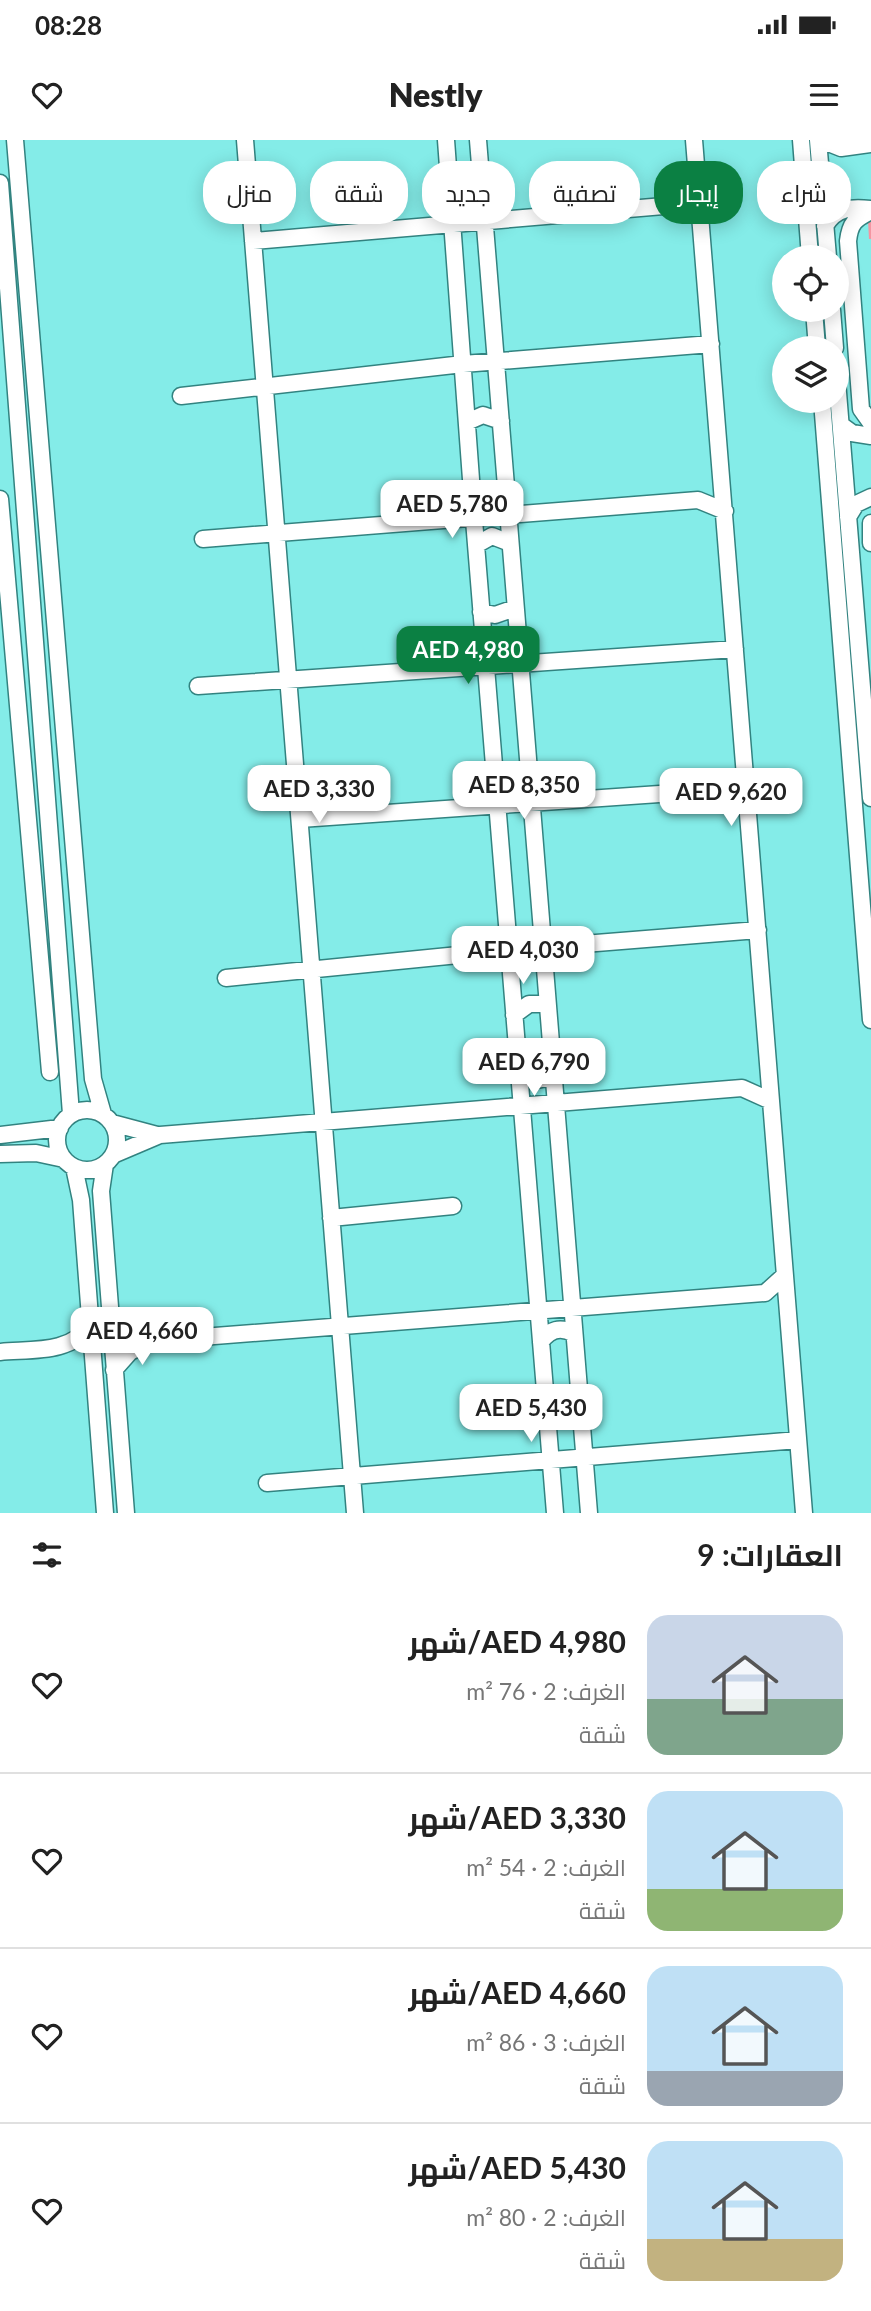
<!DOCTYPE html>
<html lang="ar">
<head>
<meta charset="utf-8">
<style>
  :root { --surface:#fff; --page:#f6f6f6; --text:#222; --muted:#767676; --line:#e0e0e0; --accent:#0b8043 }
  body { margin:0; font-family:Lato,Cairo,sans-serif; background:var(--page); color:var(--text); direction:rtl; height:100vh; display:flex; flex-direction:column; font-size:26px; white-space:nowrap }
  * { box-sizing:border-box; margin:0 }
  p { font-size:23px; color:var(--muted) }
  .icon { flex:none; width:38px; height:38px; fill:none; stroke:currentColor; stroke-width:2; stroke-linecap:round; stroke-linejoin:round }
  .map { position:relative; height:1373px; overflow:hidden; direction:ltr }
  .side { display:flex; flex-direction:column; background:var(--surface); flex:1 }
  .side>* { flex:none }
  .top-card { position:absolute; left:21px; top:21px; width:830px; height:63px; direction:rtl; display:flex; gap:14px }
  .controls { position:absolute; left:772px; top:105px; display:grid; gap:14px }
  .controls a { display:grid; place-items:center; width:77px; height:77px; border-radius:50%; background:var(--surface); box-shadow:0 4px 18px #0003; font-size:35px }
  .price { position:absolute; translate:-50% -60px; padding:0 16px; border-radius:14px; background:#fff; color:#222; font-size:23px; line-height:46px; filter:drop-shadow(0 2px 4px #0008) }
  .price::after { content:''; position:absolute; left:50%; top:42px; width:21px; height:16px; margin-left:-10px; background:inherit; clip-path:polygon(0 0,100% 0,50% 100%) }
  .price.current { background:var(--accent); color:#fff }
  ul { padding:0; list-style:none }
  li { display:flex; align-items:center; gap:21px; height:175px; padding:0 28px }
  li+li { border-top:2px solid var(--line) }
  li span { display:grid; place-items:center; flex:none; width:196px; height:140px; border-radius:21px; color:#555 }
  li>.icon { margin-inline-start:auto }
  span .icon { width:84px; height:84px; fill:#fffc; stroke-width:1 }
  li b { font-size:30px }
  h2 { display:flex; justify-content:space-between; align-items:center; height:84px; padding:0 28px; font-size:30px }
  .pill { padding:0 24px; border-radius:28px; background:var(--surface); box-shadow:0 4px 18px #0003; font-size:24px; line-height:63px }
  .pill.current { background:var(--accent); color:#fff }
  .status { display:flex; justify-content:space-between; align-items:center; height:49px; padding:0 35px; background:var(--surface); direction:ltr }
  .status svg { height:19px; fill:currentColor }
  header { display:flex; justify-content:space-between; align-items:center; height:91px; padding:0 28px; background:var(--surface); font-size:32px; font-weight:800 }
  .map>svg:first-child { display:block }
</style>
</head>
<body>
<div class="status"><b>08:28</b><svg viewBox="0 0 49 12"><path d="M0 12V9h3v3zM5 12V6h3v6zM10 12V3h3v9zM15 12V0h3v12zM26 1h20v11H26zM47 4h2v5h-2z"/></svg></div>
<header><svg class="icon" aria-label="menu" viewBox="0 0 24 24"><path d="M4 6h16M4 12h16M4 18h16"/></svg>Nestly<svg class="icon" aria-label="heart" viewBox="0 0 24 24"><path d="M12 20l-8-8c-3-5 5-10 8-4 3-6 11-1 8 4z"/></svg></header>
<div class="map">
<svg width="871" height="1373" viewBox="0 0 871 1373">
  <rect width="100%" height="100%" fill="#84ece8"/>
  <path fill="#f496a2" d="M 868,80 L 871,80 L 871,99 L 869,99 Z"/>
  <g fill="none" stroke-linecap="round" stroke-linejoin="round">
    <defs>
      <path id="minor" d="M 15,0 L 93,939 L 103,974
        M 245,0 L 355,1373
        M 446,0 L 474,380 L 555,1373
        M 478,0 L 589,1373
        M 694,0 L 804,1373
        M 801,0 L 810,117
        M 818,0 L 828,117
        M 821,0 L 841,8 L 871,4
        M 0,43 L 71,974
        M 871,71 C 855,79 850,83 848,101 L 861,269 L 871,283
        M 825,86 C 836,67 852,67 871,69
        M 253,101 L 699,63
        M 814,170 L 817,208
        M 832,170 L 835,208
        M 836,228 L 871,658
        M 181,256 L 463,224 L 711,204
        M 822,261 L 871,880
        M 467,282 L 483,275 L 501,281
        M 841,285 L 852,293 L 871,296
        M 472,347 C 482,358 495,358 506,349
        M 0,359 L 50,932
        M 848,377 L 856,364 L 871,357
        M 871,383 L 871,403
        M 203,399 L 698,360 L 725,371
        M 476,405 L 492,396 L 510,403
        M 481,472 L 495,475 L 515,468
        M 198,546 L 735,509
        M 300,679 L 746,648
        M 226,838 L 509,810 L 758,790
        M 514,875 L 529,864 L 547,864
        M 519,933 L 537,940 L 552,937
        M57 1000a30 30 0 1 1 60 0a30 30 0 1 1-60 0Z
        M 112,983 L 157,995
        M 0,995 L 60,988
        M 0,1014 L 36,1013 L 64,1019
        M 113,1015 L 160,995 L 742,948 L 771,961
        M 105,1024 L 101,1051 L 126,1373
        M 74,1027 L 81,1060 L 105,1373
        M 331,1078 L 453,1066
        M 111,1183 L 130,1195 L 151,1201 L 765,1153 L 785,1135
        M 541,1202 C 549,1189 561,1186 574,1194
        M 0,1212 C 32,1209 70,1214 91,1185
        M 114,1230 L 130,1212 L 151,1201
        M 546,1259 L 564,1266 L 579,1259
        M 267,1343 L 798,1300"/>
    </defs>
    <use href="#minor" stroke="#328380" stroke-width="19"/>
    <use href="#minor" stroke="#fff" stroke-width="16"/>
  </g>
</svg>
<div class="controls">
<a><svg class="icon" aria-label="locate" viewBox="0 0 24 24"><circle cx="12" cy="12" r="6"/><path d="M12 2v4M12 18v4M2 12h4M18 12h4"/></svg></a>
<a><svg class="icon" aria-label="layers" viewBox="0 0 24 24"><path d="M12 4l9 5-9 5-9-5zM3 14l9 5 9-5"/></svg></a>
</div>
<b class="price" style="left:452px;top:400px">AED 5,780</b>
<b class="price current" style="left:468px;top:546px">AED 4,980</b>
<b class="price" style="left:524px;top:681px">AED 8,350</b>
<b class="price" style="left:319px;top:685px">AED 3,330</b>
<b class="price" style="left:731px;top:688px">AED 9,620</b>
<b class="price" style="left:523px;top:846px">AED 4,030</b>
<b class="price" style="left:534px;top:958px">AED 6,790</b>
<b class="price" style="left:142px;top:1227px">AED 4,660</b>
<b class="price" style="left:531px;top:1304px">AED 5,430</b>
<div class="top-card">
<a class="pill">شراء</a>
<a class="pill current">إيجار</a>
<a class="pill">تصفية</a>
<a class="pill">جديد</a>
<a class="pill">شقة</a>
<a class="pill">منزل</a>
</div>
</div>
<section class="side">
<h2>العقارات: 9<svg class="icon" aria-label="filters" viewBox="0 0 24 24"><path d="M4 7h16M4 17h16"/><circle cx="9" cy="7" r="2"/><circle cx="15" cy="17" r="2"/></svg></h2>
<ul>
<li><span style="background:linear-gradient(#c9d6e8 60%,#7fa58c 0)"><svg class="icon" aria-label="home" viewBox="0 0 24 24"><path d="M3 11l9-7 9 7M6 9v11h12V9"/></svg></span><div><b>AED 4,980/شهر</b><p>الغرف: 2 · 76 m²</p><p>شقة</p></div><svg class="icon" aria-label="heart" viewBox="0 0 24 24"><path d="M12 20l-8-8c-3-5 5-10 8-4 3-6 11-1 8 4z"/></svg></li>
<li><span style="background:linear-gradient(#bfe0f5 70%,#8fb573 0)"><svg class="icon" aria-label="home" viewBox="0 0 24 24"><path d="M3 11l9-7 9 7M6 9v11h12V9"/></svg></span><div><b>AED 3,330/شهر</b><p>الغرف: 2 · 54 m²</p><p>شقة</p></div><svg class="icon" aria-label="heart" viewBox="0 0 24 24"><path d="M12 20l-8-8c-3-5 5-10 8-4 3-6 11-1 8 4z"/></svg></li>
<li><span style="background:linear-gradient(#bfe0f5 75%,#9aa5b1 0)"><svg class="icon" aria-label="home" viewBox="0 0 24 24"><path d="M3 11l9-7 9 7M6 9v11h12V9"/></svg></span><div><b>AED 4,660/شهر</b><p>الغرف: 3 · 86 m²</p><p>شقة</p></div><svg class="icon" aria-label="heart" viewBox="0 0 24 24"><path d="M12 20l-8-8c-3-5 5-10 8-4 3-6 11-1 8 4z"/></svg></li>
<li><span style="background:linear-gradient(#bfe0f5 70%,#c2b280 0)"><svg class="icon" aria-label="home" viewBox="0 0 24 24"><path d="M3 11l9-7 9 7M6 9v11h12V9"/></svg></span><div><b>AED 5,430/شهر</b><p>الغرف: 2 · 80 m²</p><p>شقة</p></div><svg class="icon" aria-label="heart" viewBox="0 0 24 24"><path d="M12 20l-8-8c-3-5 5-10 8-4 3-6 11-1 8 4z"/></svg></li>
</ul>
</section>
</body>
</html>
